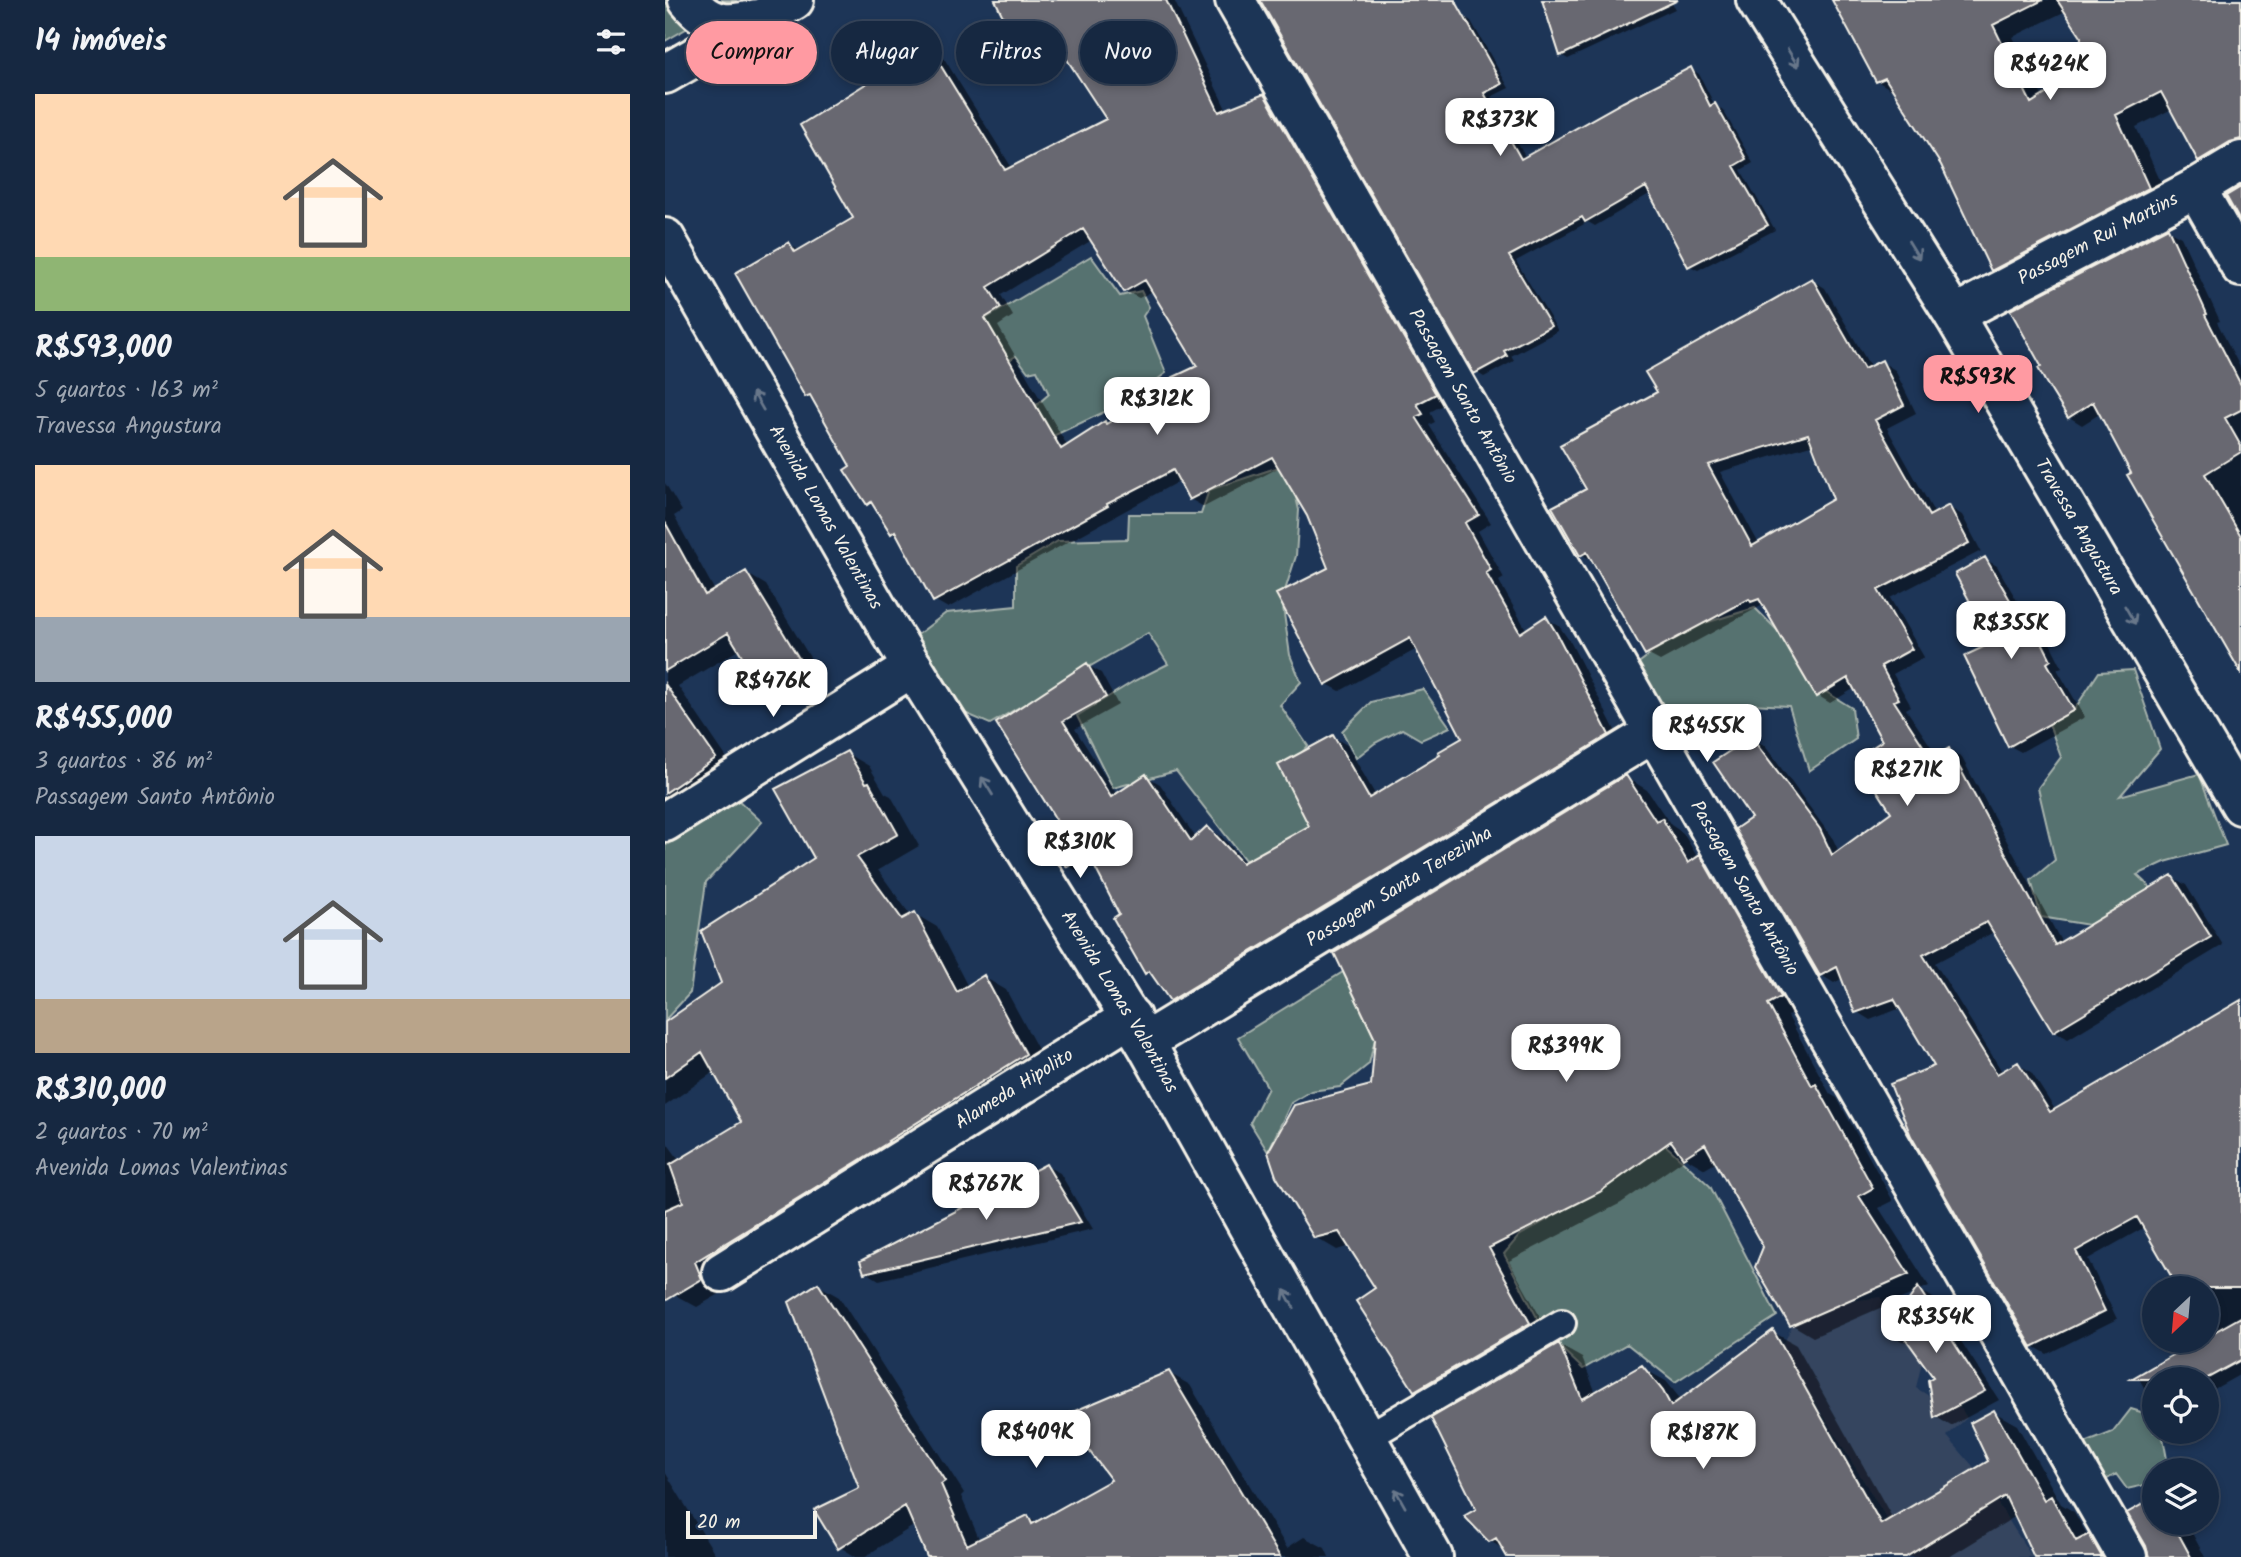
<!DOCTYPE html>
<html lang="pt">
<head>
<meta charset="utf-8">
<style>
  :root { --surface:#162841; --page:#1f3048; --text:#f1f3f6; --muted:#9ea6b1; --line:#35445a; --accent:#ff9aa2 }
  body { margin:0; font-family:Kalam,sans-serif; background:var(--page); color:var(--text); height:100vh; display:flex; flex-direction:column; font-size:26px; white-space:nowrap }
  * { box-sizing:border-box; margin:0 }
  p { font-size:23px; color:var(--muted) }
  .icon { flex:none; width:38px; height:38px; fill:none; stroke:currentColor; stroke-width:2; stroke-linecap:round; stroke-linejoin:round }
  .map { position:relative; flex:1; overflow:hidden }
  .panel { display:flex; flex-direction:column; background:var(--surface); width:665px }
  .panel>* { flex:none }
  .guide { position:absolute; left:21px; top:21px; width:665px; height:63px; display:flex; gap:14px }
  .needle { width:46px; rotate:206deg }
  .tools { position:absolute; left:1477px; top:1276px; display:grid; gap:14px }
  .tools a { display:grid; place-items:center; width:77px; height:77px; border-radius:50%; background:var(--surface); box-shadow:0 4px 10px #0003,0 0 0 2px var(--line); font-size:35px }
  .scale { position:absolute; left:21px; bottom:18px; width:131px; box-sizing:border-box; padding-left:7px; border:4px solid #f4f1e8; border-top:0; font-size:19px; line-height:24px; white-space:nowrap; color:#f4f1e8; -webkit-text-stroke:5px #1d3557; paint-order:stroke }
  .price { position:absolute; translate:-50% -60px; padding:0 16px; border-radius:14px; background:#fff; color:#222; font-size:23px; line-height:46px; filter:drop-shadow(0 2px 4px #0008) }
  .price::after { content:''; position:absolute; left:50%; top:42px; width:21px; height:16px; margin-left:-10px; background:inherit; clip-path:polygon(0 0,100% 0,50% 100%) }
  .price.current { background:var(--accent); color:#111 }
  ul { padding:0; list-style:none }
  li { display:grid; align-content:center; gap:14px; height:371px; padding:0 35px }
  li span { display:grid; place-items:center; height:217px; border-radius:0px; color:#555 }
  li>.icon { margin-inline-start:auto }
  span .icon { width:126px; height:126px; fill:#fffc; stroke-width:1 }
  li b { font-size:30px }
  h2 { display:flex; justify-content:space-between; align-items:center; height:84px; padding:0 35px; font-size:30px }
  .pill { padding:0 24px; border-radius:32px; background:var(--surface); box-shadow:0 4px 10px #0003,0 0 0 2px var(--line); font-size:24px; line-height:63px }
  .pill.current { background:var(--accent); color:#111 }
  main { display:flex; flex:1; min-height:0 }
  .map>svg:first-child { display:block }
</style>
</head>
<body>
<main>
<section class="panel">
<h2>14 imóveis<svg class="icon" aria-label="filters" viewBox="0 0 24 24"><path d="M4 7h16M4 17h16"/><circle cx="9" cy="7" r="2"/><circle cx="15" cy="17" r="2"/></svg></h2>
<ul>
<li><span style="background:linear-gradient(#ffd9b3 75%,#8fb573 0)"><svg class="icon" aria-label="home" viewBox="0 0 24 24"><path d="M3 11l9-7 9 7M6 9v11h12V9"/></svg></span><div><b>R$593,000</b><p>5 quartos · 163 m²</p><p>Travessa Angustura</p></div></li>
<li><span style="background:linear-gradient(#ffd9b3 70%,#9aa5b1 0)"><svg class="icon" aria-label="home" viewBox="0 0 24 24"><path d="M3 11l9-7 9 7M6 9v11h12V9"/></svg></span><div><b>R$455,000</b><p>3 quartos · 86 m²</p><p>Passagem Santo Antônio</p></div></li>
<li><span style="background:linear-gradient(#c9d6e8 75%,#b9a48a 0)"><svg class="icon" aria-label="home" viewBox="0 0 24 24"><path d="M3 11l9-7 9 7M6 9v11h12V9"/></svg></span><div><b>R$310,000</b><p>2 quartos · 70 m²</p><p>Avenida Lomas Valentinas</p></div></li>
</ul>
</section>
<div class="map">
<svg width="1576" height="1557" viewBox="0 0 1576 1557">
  <rect width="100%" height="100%" fill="#1d3557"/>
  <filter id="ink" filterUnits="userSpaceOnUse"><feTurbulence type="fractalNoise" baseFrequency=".0143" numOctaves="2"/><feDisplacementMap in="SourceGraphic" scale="14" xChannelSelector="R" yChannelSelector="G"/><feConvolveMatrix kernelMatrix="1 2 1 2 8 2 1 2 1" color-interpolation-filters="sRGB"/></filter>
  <g filter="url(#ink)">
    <path fill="#34445f" d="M 1215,1297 L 1230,1319 L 1220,1333 L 1240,1338 L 1257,1362 L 1251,1388 L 1266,1397 L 1269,1418 L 1294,1405 L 1302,1418 L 1282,1436 L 1313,1472 L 1367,1557 L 1245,1557 L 1131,1371 L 1117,1347 L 1128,1324 L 1179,1302 Z"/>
    <path fill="#57726f" stroke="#a6b2ac" stroke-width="2" d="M 0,0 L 71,0 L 0,41 Z
      M 426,256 L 455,296 L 476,291 L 484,307 L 478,316 L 501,373 L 467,399 L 386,437 L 367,409 L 384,394 L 372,370 L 363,372 L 351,356 L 299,387 L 305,328 Z
      M 623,464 L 634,510 L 631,556 L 617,600 L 625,655 L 636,682 L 615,705 L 643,746 L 618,773 L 655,827 L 615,854 L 580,860 L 511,771 L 448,788 L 412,716 L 469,681 L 503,664 L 483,633 L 325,724 L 295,711 L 247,639 L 281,613 L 351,606 L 351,566 L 393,541 L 463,539 L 464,514 L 536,514 L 544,490 Z
      M 1090,608 L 1120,638 L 1155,688 L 1187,708 L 1191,739 L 1144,771 L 1124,706 L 1086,704 L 1015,746 L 971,665 L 1017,630 Z
      M 1468,670 L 1495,749 L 1455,796 L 1534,774 L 1561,845 L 1500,862 L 1472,875 L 1486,888 L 1424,925 L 1376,917 L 1366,880 L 1390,860 L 1373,788 L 1396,757 L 1384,724 L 1409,710 L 1434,672 Z
      M 758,689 L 785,727 L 756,740 L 737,729 L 710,743 L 691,758 L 677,731 L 706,702 Z
      M 71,798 L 97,822 L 41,882 L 25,993 L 0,1020 L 0,846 Z
      M 678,972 L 710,1039 L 704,1064 L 675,1087 L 646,1091 L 626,1103 L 603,1152 L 585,1123 L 603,1088 L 573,1037 Z
      M 997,1142 L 1045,1186 L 1112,1316 L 1010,1382 L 962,1344 L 918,1369 L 880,1333 L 839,1254 L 854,1236 L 956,1177 Z
      M 1466,1409 L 1489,1416 L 1489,1432 L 1497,1432 L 1504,1470 L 1489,1470 L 1489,1483 L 1462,1489 L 1451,1474 L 1439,1481 L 1415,1445 L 1448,1432 Z"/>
    <path fill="#0007" fill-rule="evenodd" d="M 332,0 L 509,0 L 562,111 L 599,96 L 612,104 L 783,402 L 765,412 L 770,422 L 764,425 L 826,523 L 813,531 L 839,578 L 834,581 L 862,631 L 881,618 L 894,626 L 906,643 L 956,742 L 520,1008 L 506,1000 L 491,978 L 481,972 L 457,914 L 431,865 L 417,873 L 403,866 L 398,827 L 334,724 L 422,665 L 436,673 L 453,705 L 410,729 L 452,795 L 481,776 L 495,784 L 531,838 L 542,828 L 556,836 L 581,863 L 646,827 L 668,737 L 682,745 L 711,796 L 778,756 L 799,739 L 752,649 L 675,691 L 662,684 L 665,569 L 644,515 L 615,467 L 539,507 L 525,499 L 516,480 L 283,608 L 269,600 L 235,537 L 227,533 L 212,509 L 203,503 L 187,466 L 151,401 L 141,396 L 124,244 L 135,251 L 190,219 L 264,47 L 277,55 L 347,168 L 444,120 L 392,43 L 369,57 L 356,49 ZM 427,240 L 460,291 L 474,298 L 488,291 L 534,366 L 505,388 L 403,447 L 333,326 L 348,316 L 336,295 Z
      M 879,0 L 1005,0 L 1010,9 L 903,59 L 896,55 Z
      M 1169,0 L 1576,0 L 1576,160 L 1556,172 L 1535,160 L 1507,109 L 1471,127 L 1504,200 L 1348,282 L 1327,270 L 1278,164 L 1232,93 L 1212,81 ZM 1401,11 L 1418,36 L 1414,75 L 1378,98 L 1348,37 Z
      M 798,16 L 806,21 L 844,88 L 826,97 L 861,158 L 1026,69 L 1034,74 L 1049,104 L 1058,110 L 1088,163 L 1076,170 L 1110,230 L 1033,270 L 1025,266 L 986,193 L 930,226 L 923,222 L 851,261 L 893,331 L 846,356 L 849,361 L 819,377 L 811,372 Z
      M 1503,230 L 1516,237 L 1555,321 L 1552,322 L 1576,369 L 1576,670 L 1464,476 L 1468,473 L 1436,413 L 1417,425 L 1404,417 Z
      M 1147,280 L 1160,288 L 1206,368 L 1217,362 L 1230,370 L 1251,413 L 1222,428 L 1270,514 L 1284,507 L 1297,515 L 1316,551 L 1225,598 L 1259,657 L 1228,674 L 1246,706 L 1241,709 L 1273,757 L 1284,750 L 1297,758 L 1397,943 L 1507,877 L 1521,885 L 1558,945 L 1403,1039 L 1390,1031 L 1329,932 L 1270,963 L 1338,1073 L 1353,1064 L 1366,1072 L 1391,1111 L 1576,1002 L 1576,1374 L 1542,1393 L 1542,1379 L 1489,1379 L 1489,1405 L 1473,1377 L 1542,1340 L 1543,1337 L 1542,1288 L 1515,1288 L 1480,1227 L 1423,1259 L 1452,1319 L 1382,1354 L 1368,1346 L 1272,1066 L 1236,1008 L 1205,1020 L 1192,1012 L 1178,978 L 1169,983 L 1156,975 L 1088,819 L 1086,739 L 1100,746 L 1168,839 L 1174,852 L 1229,812 L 1219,741 L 1190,688 L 1165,703 L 1152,695 L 1100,609 L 1096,606 L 995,661 L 982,654 L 930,562 L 916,554 L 923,490 L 994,393 ZM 1149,444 L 1170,500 L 1094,544 L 1055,472 Z
      M 0,483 L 17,511 L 9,516 L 50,591 L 81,573 L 101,585 L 157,677 L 121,703 L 101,692 L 75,649 L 13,686 L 70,770 L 0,818 Z
      M 1320,559 L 1332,566 L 1365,623 L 1378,629 L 1397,667 L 1392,669 L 1420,717 L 1356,752 L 1345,746 L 1329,643 Z
      M 182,753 L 204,766 L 220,793 L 226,796 L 254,846 L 213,870 L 246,916 L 250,914 L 272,927 L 303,987 L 319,977 L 341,990 L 382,1066 L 51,1275 L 58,1292 L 32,1307 L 10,1295 L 0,1277 L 0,1140 L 15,1161 L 78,1123 L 50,1071 L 0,1106 L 0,1025 L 58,983 L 151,858 Z
      M 961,777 L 982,790 L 1006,825 L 1018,833 L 1033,858 L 1056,870 L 1136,1009 L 1123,1016 L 1165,1094 L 1172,1098 L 1228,1201 L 1214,1208 L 1264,1286 L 1255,1290 L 1268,1298 L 1334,1400 L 1286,1426 L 1271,1417 L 1265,1381 L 1270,1377 L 1246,1343 L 1237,1341 L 1222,1333 L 1252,1292 L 1148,1337 L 1126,1324 L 1100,1247 L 1052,1162 L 1040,1169 L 1021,1158 L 956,1203 L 844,1261 L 886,1336 L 772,1403 L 750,1390 L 693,1301 L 712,1288 L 685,1246 L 672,1250 L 650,1237 L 707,1086 Z
      M 381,1166 L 395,1173 L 428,1229 L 214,1280 L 201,1272 Z
      M 153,1285 L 174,1297 L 299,1493 L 296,1496 L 315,1541 L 363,1517 L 373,1523 L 449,1481 L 504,1373 L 525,1385 L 622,1548 L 639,1537 L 660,1548 L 664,1557 L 264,1557 L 250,1525 L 199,1557 L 191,1557 L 175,1547 L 196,1489 Z
      M 1108,1332 L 1131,1345 L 1228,1519 L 1325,1462 L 1329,1412 L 1352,1425 L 1396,1504 L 1409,1512 L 1423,1536 L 1447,1549 L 1451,1557 L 1371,1557 L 1351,1516 L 1284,1557 L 844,1557 L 840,1550 L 825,1541 L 814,1510 L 894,1345 L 917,1358 L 931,1393 L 977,1368 L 1001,1381 L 1017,1401 Z
      M 0,1472 L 52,1557 L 0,1557 Z
      M 1489,1500 L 1489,1522 L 1521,1522 L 1540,1557 L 1485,1557 L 1483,1546 L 1464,1514 Z"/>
    <path fill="#686771" stroke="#f4f1e8" stroke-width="2" fill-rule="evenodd" d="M 330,0 L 501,0 L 554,112 L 599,94 L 771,394 L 752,404 L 758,414 L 751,417 L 814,515 L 800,523 L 826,570 L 821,573 L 855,633 L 881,616 L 892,634 L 944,735 L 505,1001 L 484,971 L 480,974 L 448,918 L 454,914 L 423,854 L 402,867 L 382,834 L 395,826 L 331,723 L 422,663 L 441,697 L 398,721 L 446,797 L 481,774 L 526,841 L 542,826 L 577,863 L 644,826 L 613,765 L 668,735 L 704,798 L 775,755 L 773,752 L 797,738 L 745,638 L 660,685 L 611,594 L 663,568 L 642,516 L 607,457 L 524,500 L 508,470 L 442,504 L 443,506 L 268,602 L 230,531 L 226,534 L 206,502 L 202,505 L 179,470 L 185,466 L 145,395 L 140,397 L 70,273 L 124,242 L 130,252 L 188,218 L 135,125 L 263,45 L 340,170 L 441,119 L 384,32 L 354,50 ZM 418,229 L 459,292 L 480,280 L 532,366 L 500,381 L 503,388 L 441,424 L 440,421 L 396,449 L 320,318 L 336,308 L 323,287 Z
      M 595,0 L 790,0 L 837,84 L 819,93 L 856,159 L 958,102 L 1026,67 L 1045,106 L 1050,103 L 1081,159 L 1069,166 L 1103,225 L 1023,267 L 981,187 L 920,222 L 917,217 L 844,256 L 886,326 L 839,351 L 842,356 L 809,374 Z
      M 877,0 L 1013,0 L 895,56 Z
      M 1167,0 L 1378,0 L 1328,25 L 1366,103 L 1413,74 L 1416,37 L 1392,0 L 1576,0 L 1576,139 L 1565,142 L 1533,161 L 1496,92 L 1451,115 L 1484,188 L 1326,271 L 1276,165 L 1220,78 L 1211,82 Z
      M 1576,187 L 1576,223 L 1561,196 Z
      M 1503,228 L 1542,314 L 1540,315 L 1576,385 L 1576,410 L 1560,418 L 1576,446 L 1576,452 L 1540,474 L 1576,536 L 1576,673 L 1462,475 L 1466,473 L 1428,402 L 1403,418 L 1380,381 L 1373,368 L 1376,366 L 1345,310 Z
      M 1147,278 L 1199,369 L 1217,360 L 1239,405 L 1210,420 L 1264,516 L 1284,505 L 1304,543 L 1213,590 L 1247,649 L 1216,666 L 1234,699 L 1229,701 L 1266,758 L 1284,748 L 1390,945 L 1507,875 L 1546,937 L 1388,1032 L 1322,922 L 1258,955 L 1332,1074 L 1353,1062 L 1385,1112 L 1576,1000 L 1576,1288 L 1513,1288 L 1472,1217 L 1411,1251 L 1440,1311 L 1367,1347 L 1246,1136 L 1225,1084 L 1269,1066 L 1229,999 L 1190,1013 L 1172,967 L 1155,976 L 1070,829 L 1086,818 L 1048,762 L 1086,737 L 1155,829 L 1167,855 L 1226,812 L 1191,758 L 1217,741 L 1183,678 L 1151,697 L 1094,599 L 1086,602 L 1084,599 L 980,655 L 922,552 L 915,556 L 887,507 L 921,489 L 895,445 L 992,392 L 980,372 ZM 1143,434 L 1168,499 L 1087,546 L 1043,465 Z
      M 0,522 L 40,595 L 81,571 L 138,665 L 100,693 L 63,633 L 0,671 Z
      M 1320,557 L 1359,624 L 1366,620 L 1386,660 L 1382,663 L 1409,710 L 1343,747 L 1299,656 L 1327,643 L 1290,574 Z
      M 0,684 L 51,758 L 0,793 Z
      M 182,751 L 201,783 L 204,782 L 233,834 L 192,857 L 237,919 L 250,912 L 292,992 L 319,975 L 361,1054 L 223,1141 L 224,1142 L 30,1262 L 37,1279 L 0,1301 L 0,1210 L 18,1202 L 5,1165 L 76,1122 L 37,1052 L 0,1078 L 0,1022 L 56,983 L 36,931 L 149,858 L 110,789 Z
      M 961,775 L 991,821 L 997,818 L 1023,863 L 1035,855 L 1116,997 L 1103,1004 L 1147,1086 L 1151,1084 L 1208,1188 L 1194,1196 L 1244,1274 L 1125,1326 L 1090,1267 L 1098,1247 L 1040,1144 L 1018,1158 L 1006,1141 L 935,1192 L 824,1248 L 865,1323 L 749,1391 L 691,1301 L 710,1288 L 674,1232 L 649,1238 L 611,1176 L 603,1152 L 629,1105 L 706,1085 L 710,1039 L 669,953 Z
      M 381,1164 L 416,1222 L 199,1273 L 195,1261 Z
      M 153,1283 L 280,1481 L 276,1484 L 302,1545 L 363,1515 L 367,1524 L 446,1480 L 398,1416 L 504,1371 L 615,1557 L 262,1557 L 240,1506 L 173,1549 L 149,1510 L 194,1488 L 124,1302 Z
      M 1253,1287 L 1320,1391 L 1269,1418 L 1263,1380 L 1268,1377 L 1240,1338 L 1220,1334 Z
      M 1576,1317 L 1576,1360 L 1541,1379 L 1466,1379 L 1534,1340 L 1542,1340 L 1542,1336 Z
      M 1108,1330 L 1216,1524 L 1323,1461 L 1305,1423 L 1329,1410 L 1379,1500 L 1386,1496 L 1411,1541 L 1424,1534 L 1437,1557 L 1369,1557 L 1340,1496 L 1241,1557 L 842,1557 L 831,1538 L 824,1542 L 799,1516 L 811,1509 L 766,1418 L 894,1343 L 917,1399 L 977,1365 L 998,1391 L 1006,1406 Z
      M 1489,1498 L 1489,1522 L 1507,1522 L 1526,1557 L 1484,1557 L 1481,1546 L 1462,1513 Z"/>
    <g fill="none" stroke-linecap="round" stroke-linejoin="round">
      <defs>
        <path id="service" d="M 701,1438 L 897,1323"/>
        <g id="minor">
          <path id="s1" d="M 570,0 L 1462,1557"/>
          <path d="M 1531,188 L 1576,267"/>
          <path id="s2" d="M 1289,315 L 1531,188 L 1576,161"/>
          <path d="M 0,822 L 248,667"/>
          <path id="s3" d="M 480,1042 L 990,732"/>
          <path id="s4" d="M 57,1272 L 466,1017"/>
        </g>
        <g id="tertiary">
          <path id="s5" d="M 1091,0 L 1289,315 L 1576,805"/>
          <path id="s6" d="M 0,238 L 224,629 L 480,1042 L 768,1557"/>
        </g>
        <path id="primary" d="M 23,0 C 44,26 61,27 92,19
          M 0,74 L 129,0"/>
      </defs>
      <use href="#service" stroke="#f4f1e8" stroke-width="32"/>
      <use href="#minor" stroke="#f4f1e8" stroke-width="44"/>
      <use href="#tertiary" stroke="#f4f1e8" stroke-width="44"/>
      <use href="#primary" stroke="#f4f1e8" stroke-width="44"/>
      <use href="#service" stroke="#1d3557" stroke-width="26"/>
      <use href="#minor" stroke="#1d3557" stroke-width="38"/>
      <use href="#tertiary" stroke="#1d3557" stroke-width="38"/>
      <use href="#primary" stroke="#1d3557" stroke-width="38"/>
    </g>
    <defs><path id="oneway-shaft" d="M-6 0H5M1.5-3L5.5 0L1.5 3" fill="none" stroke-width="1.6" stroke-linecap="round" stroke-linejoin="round" transform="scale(1.75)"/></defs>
    <g stroke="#68778a">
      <use href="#oneway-shaft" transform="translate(1128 58) rotate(58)"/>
      <use href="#oneway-shaft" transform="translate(1249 250) rotate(58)"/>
      <use href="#oneway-shaft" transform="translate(93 401) rotate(-120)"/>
      <use href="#oneway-shaft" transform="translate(1465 615) rotate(60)"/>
      <use href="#oneway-shaft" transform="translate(322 786) rotate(-122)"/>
      <use href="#oneway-shaft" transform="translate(624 1299) rotate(-119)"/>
      <use href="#oneway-shaft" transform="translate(735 1498) rotate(-119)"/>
    </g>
  </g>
  <g text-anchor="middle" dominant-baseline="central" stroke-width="7" stroke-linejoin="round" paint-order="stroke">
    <g font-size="19" fill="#f4f1e8" stroke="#1d3557">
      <text stroke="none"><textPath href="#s2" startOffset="163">Passagem Rui Martins</textPath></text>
      <text stroke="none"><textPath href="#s1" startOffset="457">Passagem Santo Antônio</textPath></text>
      <text stroke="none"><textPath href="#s6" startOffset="322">Avenida Lomas Valentinas</textPath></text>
      <text stroke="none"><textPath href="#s5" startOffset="618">Travessa Angustura</textPath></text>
      <text stroke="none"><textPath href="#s3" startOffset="298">Passagem Santa Terezinha</textPath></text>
      <text stroke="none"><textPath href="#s1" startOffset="1024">Passagem Santo Antônio</textPath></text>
      <text stroke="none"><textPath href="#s6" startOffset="889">Avenida Lomas Valentinas</textPath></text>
      <text stroke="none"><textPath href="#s4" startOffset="345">Alameda Hipolito</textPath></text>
    </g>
  </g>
</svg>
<div class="tools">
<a><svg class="needle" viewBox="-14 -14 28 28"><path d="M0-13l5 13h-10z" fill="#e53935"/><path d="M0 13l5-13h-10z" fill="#9ea6b1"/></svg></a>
<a><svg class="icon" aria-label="locate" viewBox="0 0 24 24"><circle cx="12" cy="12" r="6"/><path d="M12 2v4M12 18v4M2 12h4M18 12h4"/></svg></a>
<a><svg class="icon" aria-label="layers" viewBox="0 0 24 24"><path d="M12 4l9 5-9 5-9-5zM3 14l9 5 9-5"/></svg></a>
</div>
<div class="scale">20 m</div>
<b class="price" style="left:1385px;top:102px">R$424K</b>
<b class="price" style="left:835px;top:158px">R$373K</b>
<b class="price current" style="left:1313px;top:415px">R$593K</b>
<b class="price" style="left:492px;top:437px">R$312K</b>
<b class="price" style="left:1346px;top:661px">R$355K</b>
<b class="price" style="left:108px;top:719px">R$476K</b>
<b class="price" style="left:1042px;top:764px">R$455K</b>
<b class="price" style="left:1242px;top:808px">R$271K</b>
<b class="price" style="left:415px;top:880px">R$310K</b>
<b class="price" style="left:901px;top:1084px">R$399K</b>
<b class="price" style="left:321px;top:1222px">R$767K</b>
<b class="price" style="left:1271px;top:1355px">R$354K</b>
<b class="price" style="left:371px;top:1470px">R$409K</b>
<b class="price" style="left:1038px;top:1471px">R$187K</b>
<div class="guide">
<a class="pill current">Comprar</a>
<a class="pill">Alugar</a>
<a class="pill">Filtros</a>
<a class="pill">Novo</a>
</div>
</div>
</main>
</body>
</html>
